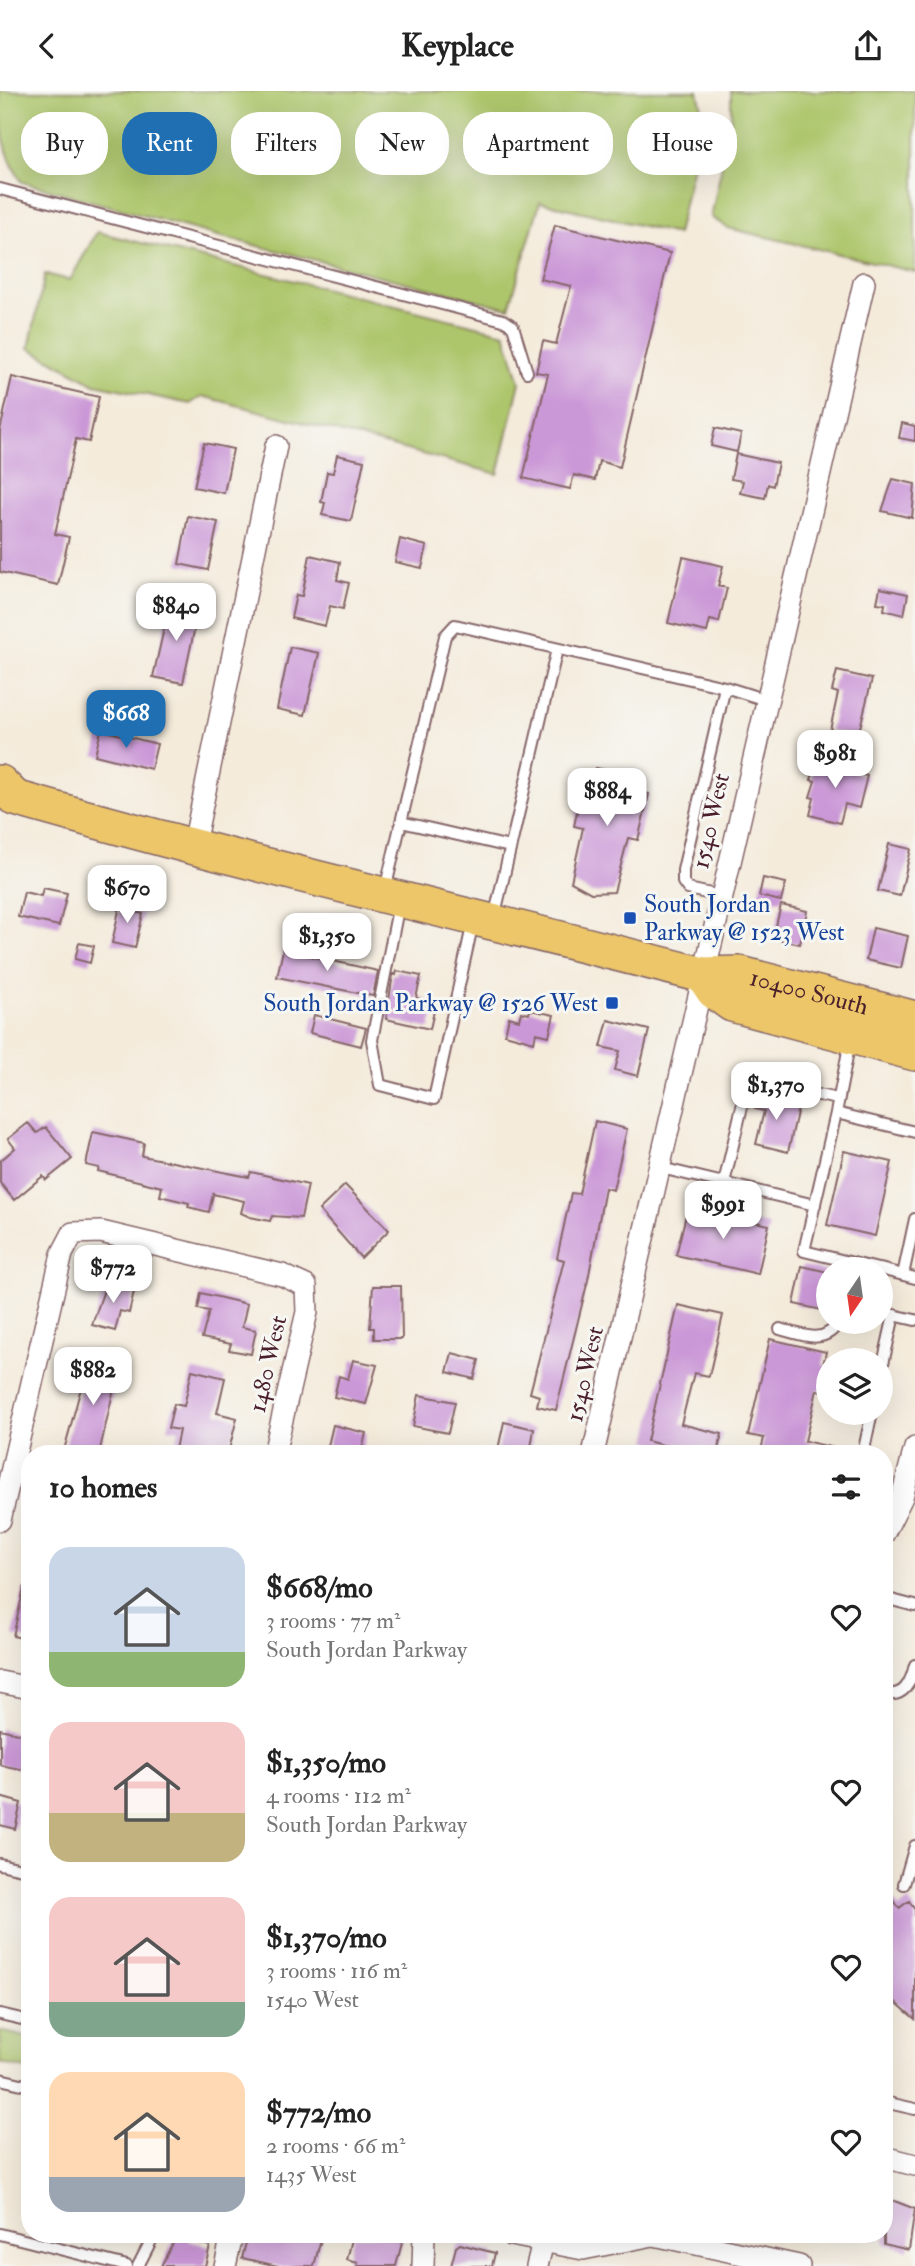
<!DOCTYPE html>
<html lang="en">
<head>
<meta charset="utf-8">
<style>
  :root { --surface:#fff; --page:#f2f2f2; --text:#222; --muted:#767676; --accent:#1f6fb2 }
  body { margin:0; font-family:"IM FELL Double Pica",serif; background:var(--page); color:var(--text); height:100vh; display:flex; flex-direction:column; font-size:26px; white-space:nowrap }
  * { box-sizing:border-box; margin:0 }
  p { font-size:23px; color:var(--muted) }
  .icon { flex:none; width:38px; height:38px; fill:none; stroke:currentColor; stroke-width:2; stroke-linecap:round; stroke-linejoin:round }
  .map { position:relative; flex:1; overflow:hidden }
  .drawer { position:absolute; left:21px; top:1354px; width:872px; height:798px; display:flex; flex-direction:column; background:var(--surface); border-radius:28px; box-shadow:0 7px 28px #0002 }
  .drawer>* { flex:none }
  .banner { position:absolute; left:21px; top:21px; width:873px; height:63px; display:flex; gap:14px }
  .needle { width:46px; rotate:193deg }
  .fabs { position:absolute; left:816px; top:1166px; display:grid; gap:14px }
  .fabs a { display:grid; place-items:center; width:77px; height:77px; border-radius:50%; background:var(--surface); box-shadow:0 7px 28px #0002; font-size:35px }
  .price { position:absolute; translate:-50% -60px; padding:0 16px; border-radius:14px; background:#fff; color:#222; font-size:23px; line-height:46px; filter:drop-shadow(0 2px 4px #0008) }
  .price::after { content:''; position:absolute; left:50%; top:42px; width:21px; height:16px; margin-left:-10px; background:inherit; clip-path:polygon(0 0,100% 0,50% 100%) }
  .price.active { background:var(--accent); color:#fff }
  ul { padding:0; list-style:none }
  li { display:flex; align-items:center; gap:21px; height:175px; padding:0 28px }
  li span { display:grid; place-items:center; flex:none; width:196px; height:140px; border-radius:21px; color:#555 }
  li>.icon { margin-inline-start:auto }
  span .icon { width:84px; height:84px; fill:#fffc; stroke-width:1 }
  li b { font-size:30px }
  h2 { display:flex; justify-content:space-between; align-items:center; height:84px; padding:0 28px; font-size:30px }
  .chip { padding:0 24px; border-radius:28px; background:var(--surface); box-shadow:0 7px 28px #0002; font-size:24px; line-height:63px }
  .chip.active { background:var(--accent); color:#fff }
  header { display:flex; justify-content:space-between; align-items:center; height:91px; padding:0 28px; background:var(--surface); font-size:32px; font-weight:700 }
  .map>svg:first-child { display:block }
</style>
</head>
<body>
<header><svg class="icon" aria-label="back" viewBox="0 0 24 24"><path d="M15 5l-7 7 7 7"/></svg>Keyplace<svg class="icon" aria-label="share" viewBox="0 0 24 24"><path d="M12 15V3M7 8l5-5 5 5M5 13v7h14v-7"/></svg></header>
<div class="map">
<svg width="915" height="2175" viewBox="0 0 915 2175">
  <rect width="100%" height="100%" fill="#f6f6f2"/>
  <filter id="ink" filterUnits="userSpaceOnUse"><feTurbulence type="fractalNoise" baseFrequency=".0143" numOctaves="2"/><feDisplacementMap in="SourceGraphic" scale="14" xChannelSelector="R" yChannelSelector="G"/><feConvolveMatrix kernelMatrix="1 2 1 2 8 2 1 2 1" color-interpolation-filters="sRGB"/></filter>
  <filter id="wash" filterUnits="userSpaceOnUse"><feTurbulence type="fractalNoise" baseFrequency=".00686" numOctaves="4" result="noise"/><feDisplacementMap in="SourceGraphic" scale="28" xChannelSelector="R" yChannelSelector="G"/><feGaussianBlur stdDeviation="1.57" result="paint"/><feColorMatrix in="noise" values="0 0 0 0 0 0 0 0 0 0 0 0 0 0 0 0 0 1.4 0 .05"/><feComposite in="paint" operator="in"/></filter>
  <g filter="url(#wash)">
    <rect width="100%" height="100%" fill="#f4ebdb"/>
    <path fill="#adc66c" stroke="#7c724c" stroke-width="2" d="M 0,0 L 698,0 L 704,27 L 677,143 L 540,111 L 509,217 L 218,145 L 22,91 C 3,63 0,34 0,0 Z
      M 731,0 L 915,0 L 915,181 L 728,137 L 711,126 L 731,31 Z
      M 97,141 L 505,242 L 520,291 L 498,383 L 202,305 L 190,313 L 95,293 L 29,257 L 45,183 L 70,189 Z
      M 0,1940 L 30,1947 L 30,1979 L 0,1972 Z"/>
    <g id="blocks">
      <path fill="#cb98d7" d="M 555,134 L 670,162 L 620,376 L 599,370 L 595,389 L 574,384 L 570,398 L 523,387 L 548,283 L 536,281 L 543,250 L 556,253 L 571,195 L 540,188 Z
        M 12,286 L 99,306 L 89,351 L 76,348 L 55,443 L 69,446 L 58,494 L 0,481 L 0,340 Z
        M 902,332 L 915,335 L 915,350 L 899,347 Z
        M 715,337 L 741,343 L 737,361 L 711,355 Z
        M 204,352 L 233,358 L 224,402 L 194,396 Z
        M 736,363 L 778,372 L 773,395 L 768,393 L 765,407 L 740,402 L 743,390 L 731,388 Z
        M 337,364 L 364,370 L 351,430 L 322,424 L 325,412 L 321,411 L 327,381 L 333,382 Z
        M 893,388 L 915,393 L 912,427 L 882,420 Z
        M 188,425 L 218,431 L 208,479 L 179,473 Z
        M 400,448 L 427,455 L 422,477 L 395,471 Z
        M 310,464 L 340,471 L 337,489 L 349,492 L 343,518 L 330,515 L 325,535 L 291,527 L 296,504 L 302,505 Z
        M 683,466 L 723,475 L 718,495 L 727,497 L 719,531 L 710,529 L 707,541 L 668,532 Z
        M 880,497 L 908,503 L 904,524 L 884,519 L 885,513 L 877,512 Z
        M 170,511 L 199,517 L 183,592 L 153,586 Z
        M 290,556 L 319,562 L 305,624 L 277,618 Z
        M 837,580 L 872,588 L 858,645 L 830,639 L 838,602 L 832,600 Z
        M 101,639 L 157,653 L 151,678 L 95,664 Z
        M 817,667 L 854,677 L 853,681 L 867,685 L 859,717 L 845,713 L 840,732 L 810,724 L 814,707 L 810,706 L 815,690 L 811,689 Z
        M 596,677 L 643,687 L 640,701 L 649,703 L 638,749 L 628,747 L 614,801 L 591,802 L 571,791 L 583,737 L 574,735 L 584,688 L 593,690 Z
        M 889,753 L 911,758 L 900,805 L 878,800 Z
        M 763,787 L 786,792 L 781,810 L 759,805 Z
        M 43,797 L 67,802 L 59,835 L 18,826 L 24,801 L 41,805 Z
        M 121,810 L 137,813 L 135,821 L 143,823 L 135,857 L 112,852 Z
        M 781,814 L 807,820 L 800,853 L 773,847 Z
        M 873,837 L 908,845 L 901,877 L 866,869 Z
        M 79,852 L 94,855 L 90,872 L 75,868 Z
        M 283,859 L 378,880 L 373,905 L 277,886 Z
        M 397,880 L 421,885 L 416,907 L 436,911 L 430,938 L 386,928 L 393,883 L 396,884 Z
        M 530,919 L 554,924 L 549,945 L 536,942 L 534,951 L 505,943 L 509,926 L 519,929 L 521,921 L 529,923 Z
        M 314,924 L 366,937 L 361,955 L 310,942 Z
        M 608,929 L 649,939 L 638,985 L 615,979 L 620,960 L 601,956 Z
        M 758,1003 L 799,1013 L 788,1061 L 756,1053 L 764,1020 L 755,1018 Z
        M 595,1030 L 627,1038 L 613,1099 L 605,1097 L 588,1189 L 556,1319 L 537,1315 L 539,1305 L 530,1302 L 564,1169 L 557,1167 L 571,1102 L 579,1103 Z
        M 28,1032 L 37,1042 L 46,1036 L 72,1068 L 46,1089 L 43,1085 L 14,1109 L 0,1092 L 0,1070 L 15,1057 L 8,1048 Z
        M 93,1041 L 144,1052 L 142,1065 L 249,1086 L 251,1081 L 308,1094 L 301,1127 L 272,1125 L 270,1130 L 250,1126 L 241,1122 L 244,1110 L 213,1103 L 209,1121 L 188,1116 L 189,1112 L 160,1105 L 162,1096 L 98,1080 L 99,1077 L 86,1074 Z
        M 844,1060 L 892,1071 L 875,1145 L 827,1134 Z
        M 345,1094 L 389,1139 L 361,1167 L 319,1119 Z
        M 688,1116 L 749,1133 L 750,1130 L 769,1134 L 758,1183 L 676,1164 Z
        M 802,1175 L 828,1181 L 822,1219 L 794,1213 Z
        M 107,1190 L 135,1196 L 129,1222 L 120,1220 L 115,1240 L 92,1234 Z
        M 373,1195 L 401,1195 L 402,1248 L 374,1248 L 374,1237 L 370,1237 Z
        M 201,1202 L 247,1213 L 242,1236 L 256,1239 L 251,1263 L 229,1259 L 231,1253 L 202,1247 L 209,1220 L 198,1218 Z
        M 678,1214 L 723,1224 L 709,1285 L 694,1282 L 681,1333 L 722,1343 L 717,1363 L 689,1363 L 690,1361 L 647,1350 Z
        M 770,1248 L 826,1261 L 823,1274 L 828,1275 L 828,1302 L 817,1299 L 805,1350 L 835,1357 L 835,1363 L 760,1363 L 764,1347 L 748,1344 Z
        M 452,1262 L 479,1269 L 474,1288 L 447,1281 Z
        M 90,1264 L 120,1271 L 99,1363 L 63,1363 Z
        M 353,1269 L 377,1274 L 366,1313 L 334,1306 L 339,1285 L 348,1288 Z
        M 192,1279 L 225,1287 L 217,1322 L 237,1327 L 228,1363 L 174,1363 L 179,1339 L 168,1337 L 174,1313 L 184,1315 Z
        M 419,1304 L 455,1311 L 448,1342 L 413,1335 Z
        M 504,1331 L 534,1338 L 530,1363 L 497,1363 Z
        M 333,1334 L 366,1342 L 361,1363 L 326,1363 Z
        M 24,1497 L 30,1498 L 30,1549 L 13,1545 Z
        M 0,1638 L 30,1645 L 30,1680 L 0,1674 Z
        M 0,1706 L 21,1712 L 15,1738 L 0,1734 Z
        M 884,1794 L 899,1817 L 909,1810 L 915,1819 L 915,1928 L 891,1907 L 884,1912 Z
        M 884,2106 L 915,2118 L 909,2159 L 884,2153 Z
        M 177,2144 L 191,2144 L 189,2150 L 210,2155 L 205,2175 L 161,2175 Z
        M 248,2144 L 322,2144 L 314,2175 L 278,2175 L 242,2167 Z
        M 353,2144 L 404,2144 L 396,2175 L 357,2175 L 358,2172 L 347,2169 Z
        M 460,2153 L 495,2162 L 492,2175 L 451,2175 L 456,2156 Z"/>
    </g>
  </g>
  <g filter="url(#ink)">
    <use href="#blocks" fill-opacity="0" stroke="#866669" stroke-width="2"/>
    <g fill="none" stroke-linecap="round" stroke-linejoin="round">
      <defs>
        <path id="lane" d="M 0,98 L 503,229 L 513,235 L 527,281
          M 401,731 L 510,756
          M 385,799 L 445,545 L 455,534 L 725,596 L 766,609
          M 720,805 L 688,798 L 683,791 L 683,779 L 725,596
          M 399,813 L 372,949 L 380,994 L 434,1008 L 473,831
          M 494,827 L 557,558
          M 850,950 L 836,1022 L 915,1041
          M 836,1022 L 804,1160 L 878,1178
          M 661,1077 L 815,1114
          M 724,1092 L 748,990 L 838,1008
          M 880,1178 L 915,1187
          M 903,1184 L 915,1128
          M 880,1221 L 915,1229
          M 780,1238 C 802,1244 826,1255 839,1230
          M 880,1286 L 894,1224
          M 863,1363 L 872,1321
          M 884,1507 L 915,1515
          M 884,1602 C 904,1608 911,1591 915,1574
          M 0,1773 L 30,1780
          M 904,1793 L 915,1755
          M 0,1923 L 30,1930
          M 0,1988 L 30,1995
          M 884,2011 L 915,2018
          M 0,2143 L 127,2175
          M 138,2175 L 154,2144"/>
        <path id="street" d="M 193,758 L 276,355
          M 593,1363 L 864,192
          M 0,1429 L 62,1163 L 73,1142 L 101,1141 L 282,1184 L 306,1195 L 307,1221 L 274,1363
          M 884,1442 L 902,1406 L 915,1357
          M 0,1591 L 30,1597
          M 884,2066 L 915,2074
          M 511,2144 L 583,2158 L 653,2144
          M 654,2144 L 799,2175
          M 225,2175 L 232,2144
          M 423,2175 L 424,2144
          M 537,2175 L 543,2151"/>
        <g id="primary">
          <path id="s1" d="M 0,692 L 15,707 C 242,772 473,825 703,884 L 740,883 L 915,928"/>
          <path d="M 703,884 L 714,900 L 732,913 L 915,962"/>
        </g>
      </defs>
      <use href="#lane" stroke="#866669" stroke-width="14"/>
      <use href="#street" stroke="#866669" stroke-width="24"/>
      <use href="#primary" stroke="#866669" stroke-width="38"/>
      <use href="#lane" stroke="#fff" stroke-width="10"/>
      <use href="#street" stroke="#fff" stroke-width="21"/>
      <use href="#primary" stroke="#ecc669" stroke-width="35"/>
    </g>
  </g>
  <g fill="#1a4fb4" stroke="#f6f6f2" stroke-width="2.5">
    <rect x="623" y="820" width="14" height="14" rx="3.5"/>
    <rect x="605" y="905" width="14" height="14" rx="3.5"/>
  </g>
  <g text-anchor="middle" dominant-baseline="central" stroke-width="6" stroke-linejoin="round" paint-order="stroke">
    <g font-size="24" fill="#4a1f2b" stroke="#f6f6f2">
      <text transform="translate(711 730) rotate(-77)">1540 West</text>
      <text stroke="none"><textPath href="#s1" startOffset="840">10400 South</textPath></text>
      <text transform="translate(268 1273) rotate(-77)">1480 West</text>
      <text transform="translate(585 1283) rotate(-77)">1540 West</text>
    </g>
    <g font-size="24" fill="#164399" stroke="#f6f6f2" text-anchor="start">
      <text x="644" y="813">South Jordan<tspan x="644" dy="28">Parkway @ 1523 West</tspan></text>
      <text x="598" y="912" text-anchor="end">South Jordan Parkway @ 1526 West</text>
    </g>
  </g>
</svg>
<div class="fabs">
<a><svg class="needle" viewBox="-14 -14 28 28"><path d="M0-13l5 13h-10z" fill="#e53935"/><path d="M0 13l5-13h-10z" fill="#767676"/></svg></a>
<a><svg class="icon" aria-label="layers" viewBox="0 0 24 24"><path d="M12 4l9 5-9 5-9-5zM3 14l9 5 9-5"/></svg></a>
</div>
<b class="price" style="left:176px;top:552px">$840</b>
<b class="price active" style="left:126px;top:659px">$668</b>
<b class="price" style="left:835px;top:699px">$981</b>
<b class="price" style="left:607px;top:737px">$884</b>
<b class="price" style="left:127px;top:834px">$670</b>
<b class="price" style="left:327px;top:882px">$1,350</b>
<b class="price" style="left:776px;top:1031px">$1,370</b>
<b class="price" style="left:723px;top:1150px">$991</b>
<b class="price" style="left:113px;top:1214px">$772</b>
<b class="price" style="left:93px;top:1316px">$882</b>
<div class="banner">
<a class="chip">Buy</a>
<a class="chip active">Rent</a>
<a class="chip">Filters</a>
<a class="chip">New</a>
<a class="chip">Apartment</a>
<a class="chip">House</a>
</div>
<section class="drawer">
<h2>10 homes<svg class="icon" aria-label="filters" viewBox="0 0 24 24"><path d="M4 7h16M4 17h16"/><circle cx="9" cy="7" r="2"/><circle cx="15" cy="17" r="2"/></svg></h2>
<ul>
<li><span style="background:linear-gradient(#c9d6e8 75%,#8fb573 0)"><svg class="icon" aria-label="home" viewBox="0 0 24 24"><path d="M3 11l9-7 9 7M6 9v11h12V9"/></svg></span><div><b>$668/mo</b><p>3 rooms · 77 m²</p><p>South Jordan Parkway</p></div><svg class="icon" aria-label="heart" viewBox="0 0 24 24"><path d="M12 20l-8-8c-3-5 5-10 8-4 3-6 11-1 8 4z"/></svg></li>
<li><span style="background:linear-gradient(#f6c9c9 65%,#c2b280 0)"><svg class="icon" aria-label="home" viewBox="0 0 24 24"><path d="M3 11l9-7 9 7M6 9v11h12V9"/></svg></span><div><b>$1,350/mo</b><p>4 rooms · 112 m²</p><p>South Jordan Parkway</p></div><svg class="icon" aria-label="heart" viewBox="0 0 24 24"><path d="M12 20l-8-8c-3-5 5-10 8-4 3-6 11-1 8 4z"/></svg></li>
<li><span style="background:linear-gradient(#f6c9c9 75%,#7fa58c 0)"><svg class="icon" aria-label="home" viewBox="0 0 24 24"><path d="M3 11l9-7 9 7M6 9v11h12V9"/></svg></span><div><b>$1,370/mo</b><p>3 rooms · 116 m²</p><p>1540 West</p></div><svg class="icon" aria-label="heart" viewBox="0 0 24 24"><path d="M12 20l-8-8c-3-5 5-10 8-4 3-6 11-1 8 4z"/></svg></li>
<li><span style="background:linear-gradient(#ffd9b3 75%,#9aa5b1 0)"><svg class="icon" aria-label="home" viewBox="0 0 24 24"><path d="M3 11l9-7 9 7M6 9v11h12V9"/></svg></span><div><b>$772/mo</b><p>2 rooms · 66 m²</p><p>1435 West</p></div><svg class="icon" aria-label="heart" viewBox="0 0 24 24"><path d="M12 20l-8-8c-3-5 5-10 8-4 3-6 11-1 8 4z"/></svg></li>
</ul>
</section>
</div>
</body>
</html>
